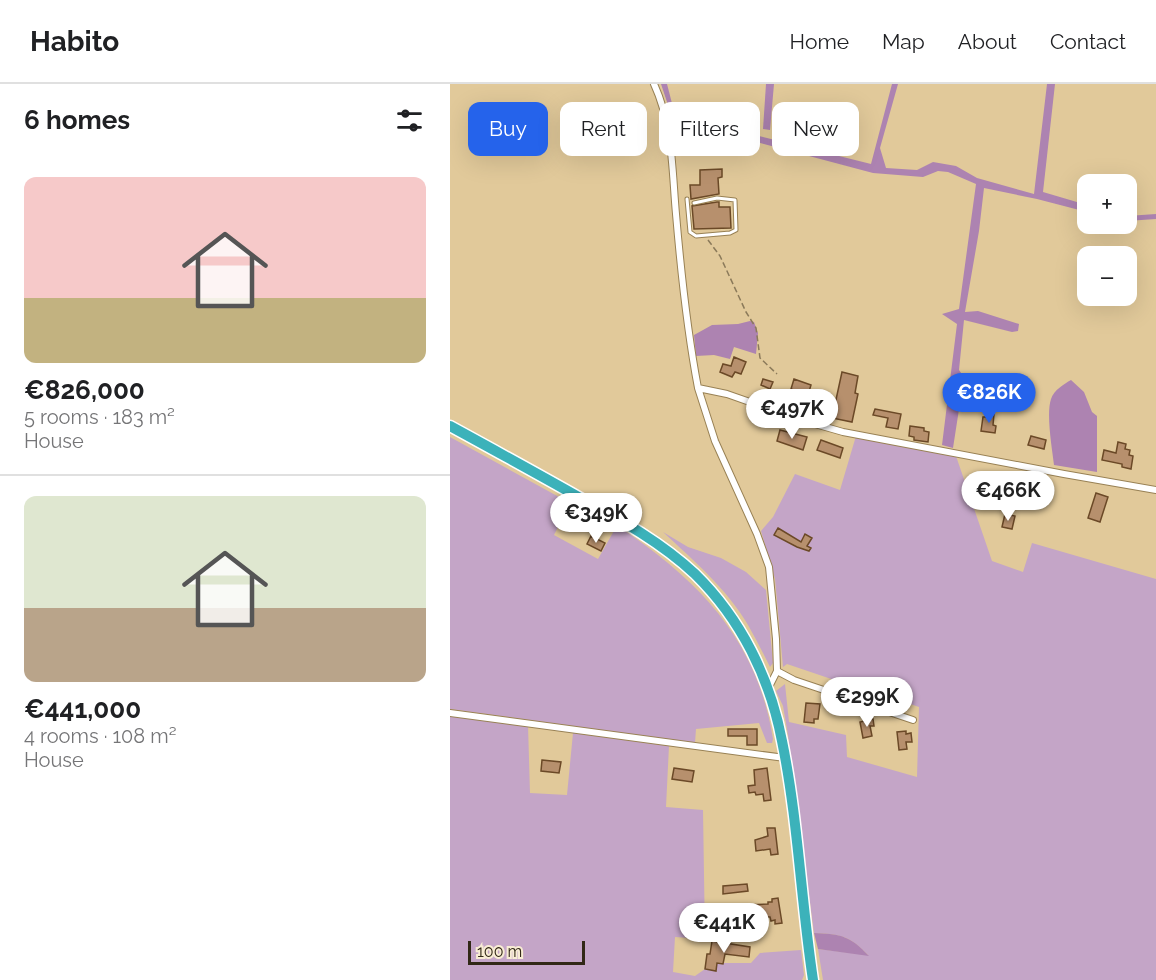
<!DOCTYPE html>
<html lang="en">
<head>
<meta charset="utf-8">
<style>
  :root { --surface:#fff; --page:#f6f6f6; --text:#202124; --muted:#757577; --line:#e0e0e0; --accent:#2563eb }
  body { margin:0; font-family:Raleway,sans-serif; background:var(--page); color:var(--text); height:100vh; display:flex; flex-direction:column; font-size:22px; white-space:nowrap }
  * { box-sizing:border-box; margin:0 }
  p { font-size:20px; color:var(--muted) }
  .icon { flex:none; width:33px; height:33px; fill:none; stroke:currentColor; stroke-width:2; stroke-linecap:round; stroke-linejoin:round }
  .map { position:relative; flex:1; overflow:hidden }
  .sheet { display:flex; flex-direction:column; background:var(--surface); width:450px }
  .sheet>* { flex:none }
  .guide { position:absolute; left:18px; top:18px; width:570px; height:54px; display:flex; gap:12px }
  .tools { position:absolute; left:627px; top:90px; display:grid; gap:12px }
  .tools a { display:grid; place-items:center; width:60px; height:60px; border-radius:12px; background:var(--surface); box-shadow:0 6px 24px #0002; font-size:30px }
  .scale { position:absolute; left:18px; bottom:15px; width:117px; box-sizing:border-box; padding-left:6px; border:3px solid #312816; border-top:0; font-size:16px; line-height:21px; white-space:nowrap; color:#312816; -webkit-text-stroke:4px #f8ecd4; paint-order:stroke }
  .price { position:absolute; translate:-50% -51px; padding:0 14px; border-radius:21px; background:#fff; color:#222; font-size:20px; line-height:39px; filter:drop-shadow(0 2px 3px #0008) }
  .price::after { content:''; position:absolute; left:50%; top:36px; width:18px; height:14px; margin-left:-9px; background:inherit; clip-path:polygon(0 0,100% 0,50% 100%) }
  .price.active { background:var(--accent); color:#fff }
  ul { padding:0; list-style:none }
  li { display:grid; align-content:center; gap:12px; height:318px; padding:0 24px }
  li+li { border-top:2px solid var(--line) }
  li span { display:grid; place-items:center; height:186px; border-radius:12px; color:#555 }
  li>.icon { margin-inline-start:auto }
  span .icon { width:108px; height:108px; fill:#fffc; stroke-width:1 }
  li b { font-size:26px }
  h2 { display:flex; justify-content:space-between; align-items:center; height:72px; padding:0 24px; font-size:26px }
  .tag { padding:0 21px; border-radius:12px; background:var(--surface); box-shadow:0 6px 24px #0002; font-size:21px; line-height:54px }
  .tag.active { background:var(--accent); color:#fff }
  header { display:flex; align-items:center; gap:36px; box-sizing:border-box; height:84px; padding:0 30px; background:var(--surface); border-bottom:2px solid var(--line) }
  header strong { font-size:28px }
  nav { display:flex; gap:33px; margin-inline-start:auto; font-size:21px }
  main { display:flex; flex:1; min-height:0 }
  .map>svg:first-child { display:block }
</style>
</head>
<body>
<header>
<strong>Habito</strong>
<nav><a>Home</a><a>Map</a><a>About</a><a>Contact</a></nav>
</header>
<main>
<section class="sheet">
<h2>6 homes<svg class="icon" aria-label="filters" viewBox="0 0 24 24"><path d="M4 7h16M4 17h16"/><circle cx="9" cy="7" r="2"/><circle cx="15" cy="17" r="2"/></svg></h2>
<ul>
<li><span style="background:linear-gradient(#f6c9c9 65%,#c2b280 0)"><svg class="icon" aria-label="home" viewBox="0 0 24 24"><path d="M3 11l9-7 9 7M6 9v11h12V9"/></svg></span><div><b>€826,000</b><p>5 rooms · 183 m²</p><p>House</p></div></li>
<li><span style="background:linear-gradient(#dfe7d0 60%,#b9a48a 0)"><svg class="icon" aria-label="home" viewBox="0 0 24 24"><path d="M3 11l9-7 9 7M6 9v11h12V9"/></svg></span><div><b>€441,000</b><p>4 rooms · 108 m²</p><p>House</p></div></li>
</ul>
</section>
<div class="map">
<svg width="706" height="896" viewBox="0 0 706 896">
  <rect width="100%" height="100%" fill="#e1c99a"/>
  <path fill="#c4a5c7" d="M 406,352 L 506,372 L 542,477 L 573,488 L 582,459 L 706,495 L 706,896 L 373,896 L 368,865 L 418,871 C 400,852 391,850 364,849 L 338,651 L 333,622 L 326,607 L 335,600 L 339,638 L 396,651 L 397,673 L 467,693 L 469,623 L 414,604 L 411,613 L 398,609 L 399,601 L 337,580 L 333,583 L 325,495 L 311,447 L 323,433 L 345,390 L 390,406 Z
    M 0,353 L 120,419 L 104,451 L 148,475 L 165,445 L 168,448 L 172,445 C 251,498 308,558 323,655 L 322,659 L 317,659 L 309,639 L 246,645 L 245,659 L 0,625 Z
    M 213,448 L 238,463 L 271,474 L 296,488 L 316,506 L 323,579 L 320,583 C 313,569 306,555 298,541 C 277,505 243,476 213,448 Z
    M 0,632 L 78,641 L 80,709 L 117,711 L 123,649 L 219,662 L 216,723 L 253,726 L 255,855 L 225,853 L 223,888 L 245,892 L 255,885 L 266,887 L 267,879 L 301,879 L 310,869 L 351,866 L 354,891 L 352,896 L 0,896 Z"/>
  <path fill="#ad83b1" d="M 211,0 L 217,0 L 225,31 L 421,80 L 442,0 L 448,0 L 430,64 L 436,84 L 467,86 L 483,78 L 506,82 L 527,94 L 584,110 L 597,0 L 605,0 L 593,108 L 637,121 L 637,128 L 587,115 L 534,104 L 529,147 L 515,228 L 528,227 L 569,240 L 568,247 L 562,248 L 514,236 L 509,286 L 514,293 L 503,364 L 492,361 L 507,240 L 492,230 L 509,225 L 526,100 L 498,88 L 488,87 L 473,93 L 423,89 L 223,36 Z
    M 316,0 L 324,0 L 320,46 L 313,45 Z
    M 706,130 L 706,135 L 677,137 L 677,132 Z
    M 300,237 L 304,238 L 308,249 L 306,270 L 284,263 L 280,275 L 264,271 L 246,272 L 244,251 L 262,241 L 288,240 Z
    M 621,296 L 634,308 L 642,328 L 647,332 L 647,388 L 604,381 C 602,364 596,330 601,315 C 604,306 614,300 621,296 Z
    M 364,849 C 392,850 400,852 419,872 L 368,865 Z"/>
  <path fill="#b7906d" stroke="#6b4927" stroke-width="1.5" d="M 272,85 L 272,93 L 268,94 L 269,110 L 241,115 L 240,101 L 250,101 L 250,86 Z
    M 267,118 L 269,118 L 269,123 L 280,123 L 281,144 L 244,145 L 242,122 Z
    M 284,273 L 296,278 L 291,290 L 285,288 L 282,293 L 270,288 L 273,280 L 281,282 Z
    M 392,288 L 408,292 L 405,309 L 408,310 L 402,338 L 382,334 Z
    M 313,295 L 323,298 L 320,305 L 311,301 Z
    M 344,295 L 361,301 L 358,311 L 341,305 Z
    M 425,325 L 451,330 L 448,345 L 436,343 L 438,334 L 423,331 Z
    M 537,330 L 544,330 L 543,341 L 546,342 L 545,349 L 531,347 L 533,333 L 536,333 Z
    M 460,342 L 474,344 L 474,347 L 479,348 L 478,358 L 464,356 L 464,353 L 459,352 Z
    M 330,346 L 357,353 L 353,366 L 327,357 Z
    M 581,352 L 596,356 L 594,365 L 578,361 Z
    M 371,356 L 393,364 L 390,374 L 367,366 Z
    M 668,358 L 676,360 L 675,365 L 680,366 L 679,371 L 683,372 L 681,385 L 672,383 L 672,380 L 652,376 L 654,366 L 666,369 Z
    M 646,409 L 658,413 L 650,438 L 638,434 Z
    M 555,430 L 565,432 L 562,445 L 552,443 Z
    M 328,444 L 351,458 L 355,450 L 362,454 L 357,462 L 361,464 L 359,467 L 347,463 L 324,451 Z
    M 141,452 L 155,459 L 151,467 L 137,460 Z
    M 386,617 L 396,619 L 396,625 L 385,624 Z
    M 356,619 L 370,620 L 368,635 L 364,635 L 364,639 L 354,638 Z
    M 423,635 L 424,642 L 420,642 L 422,652 L 413,654 L 410,638 Z
    M 278,645 L 307,645 L 307,661 L 297,661 L 297,652 L 278,652 Z
    M 456,647 L 456,650 L 461,649 L 462,658 L 456,658 L 457,665 L 449,666 L 447,648 Z
    M 92,676 L 111,678 L 109,689 L 91,687 Z
    M 224,684 L 244,687 L 242,698 L 222,695 Z
    M 317,684 L 321,716 L 314,717 L 313,710 L 306,711 L 305,708 L 299,709 L 298,702 L 305,701 L 304,686 Z
    M 317,744 L 325,744 L 328,770 L 321,771 L 320,765 L 306,767 L 305,756 L 318,752 Z
    M 297,800 L 298,807 L 273,810 L 273,802 Z
    M 328,814 L 332,839 L 325,840 L 325,836 L 321,837 L 320,833 L 306,833 L 306,828 L 272,829 L 271,822 L 318,820 L 318,818 L 322,818 L 322,815 Z
    M 262,857 L 300,863 L 299,873 L 275,870 L 273,880 L 267,879 L 266,887 L 255,885 L 257,870 L 260,870 Z"/>
  <g fill="none" stroke-linecap="round" stroke-linejoin="round">
    <defs>
      <path id="service" d="M 237,115 L 240,148 L 246,152 L 280,149 L 286,146 L 285,116 L 267,114 L 244,119"/>
      <path id="minor" d="M 204,0 C 223,41 222,86 226,130 C 231,189 237,246 248,304 L 277,310 L 351,336 L 393,348 L 614,390 L 706,406
        M 248,304 L 265,357 L 307,450 L 319,483 L 326,555 L 327,587 L 318,605
        M 327,587 L 344,596 L 463,636
        M 0,629 L 335,674"/>
      <path id="trunk" d="M 0,342 C 44,366 88,390 132,415 C 171,436 212,459 245,490 C 291,535 320,594 332,657 C 348,735 351,817 363,896"/>
    </defs>
    <use href="#service" stroke="#988154" stroke-width="5"/>
    <use href="#minor" stroke="#988154" stroke-width="8"/>
    <use href="#trunk" stroke="#fff" stroke-width="13"/>
    <path stroke="#8b7a5a" stroke-width="1.5" stroke-dasharray="6 3" stroke-linecap="butt" d="M 258,156 L 270,172 L 296,228 L 306,244 L 310,274 L 327,290"/>
    <use href="#service" stroke="#fff" stroke-width="3"/>
    <use href="#minor" stroke="#fff" stroke-width="6"/>
    <use href="#trunk" stroke="#3cb2ba" stroke-width="10"/>
  </g>
</svg>
<div class="tools">
<a>+</a>
<a>−</a>
</div>
<div class="scale">100 m</div>
<b class="price active" style="left:539px;top:340px">€826K</b>
<b class="price" style="left:342px;top:356px">€497K</b>
<b class="price" style="left:558px;top:438px">€466K</b>
<b class="price" style="left:146px;top:460px">€349K</b>
<b class="price" style="left:417px;top:644px">€299K</b>
<b class="price" style="left:274px;top:870px">€441K</b>
<div class="guide">
<a class="tag active">Buy</a>
<a class="tag">Rent</a>
<a class="tag">Filters</a>
<a class="tag">New</a>
</div>
</div>
</main>
</body>
</html>
